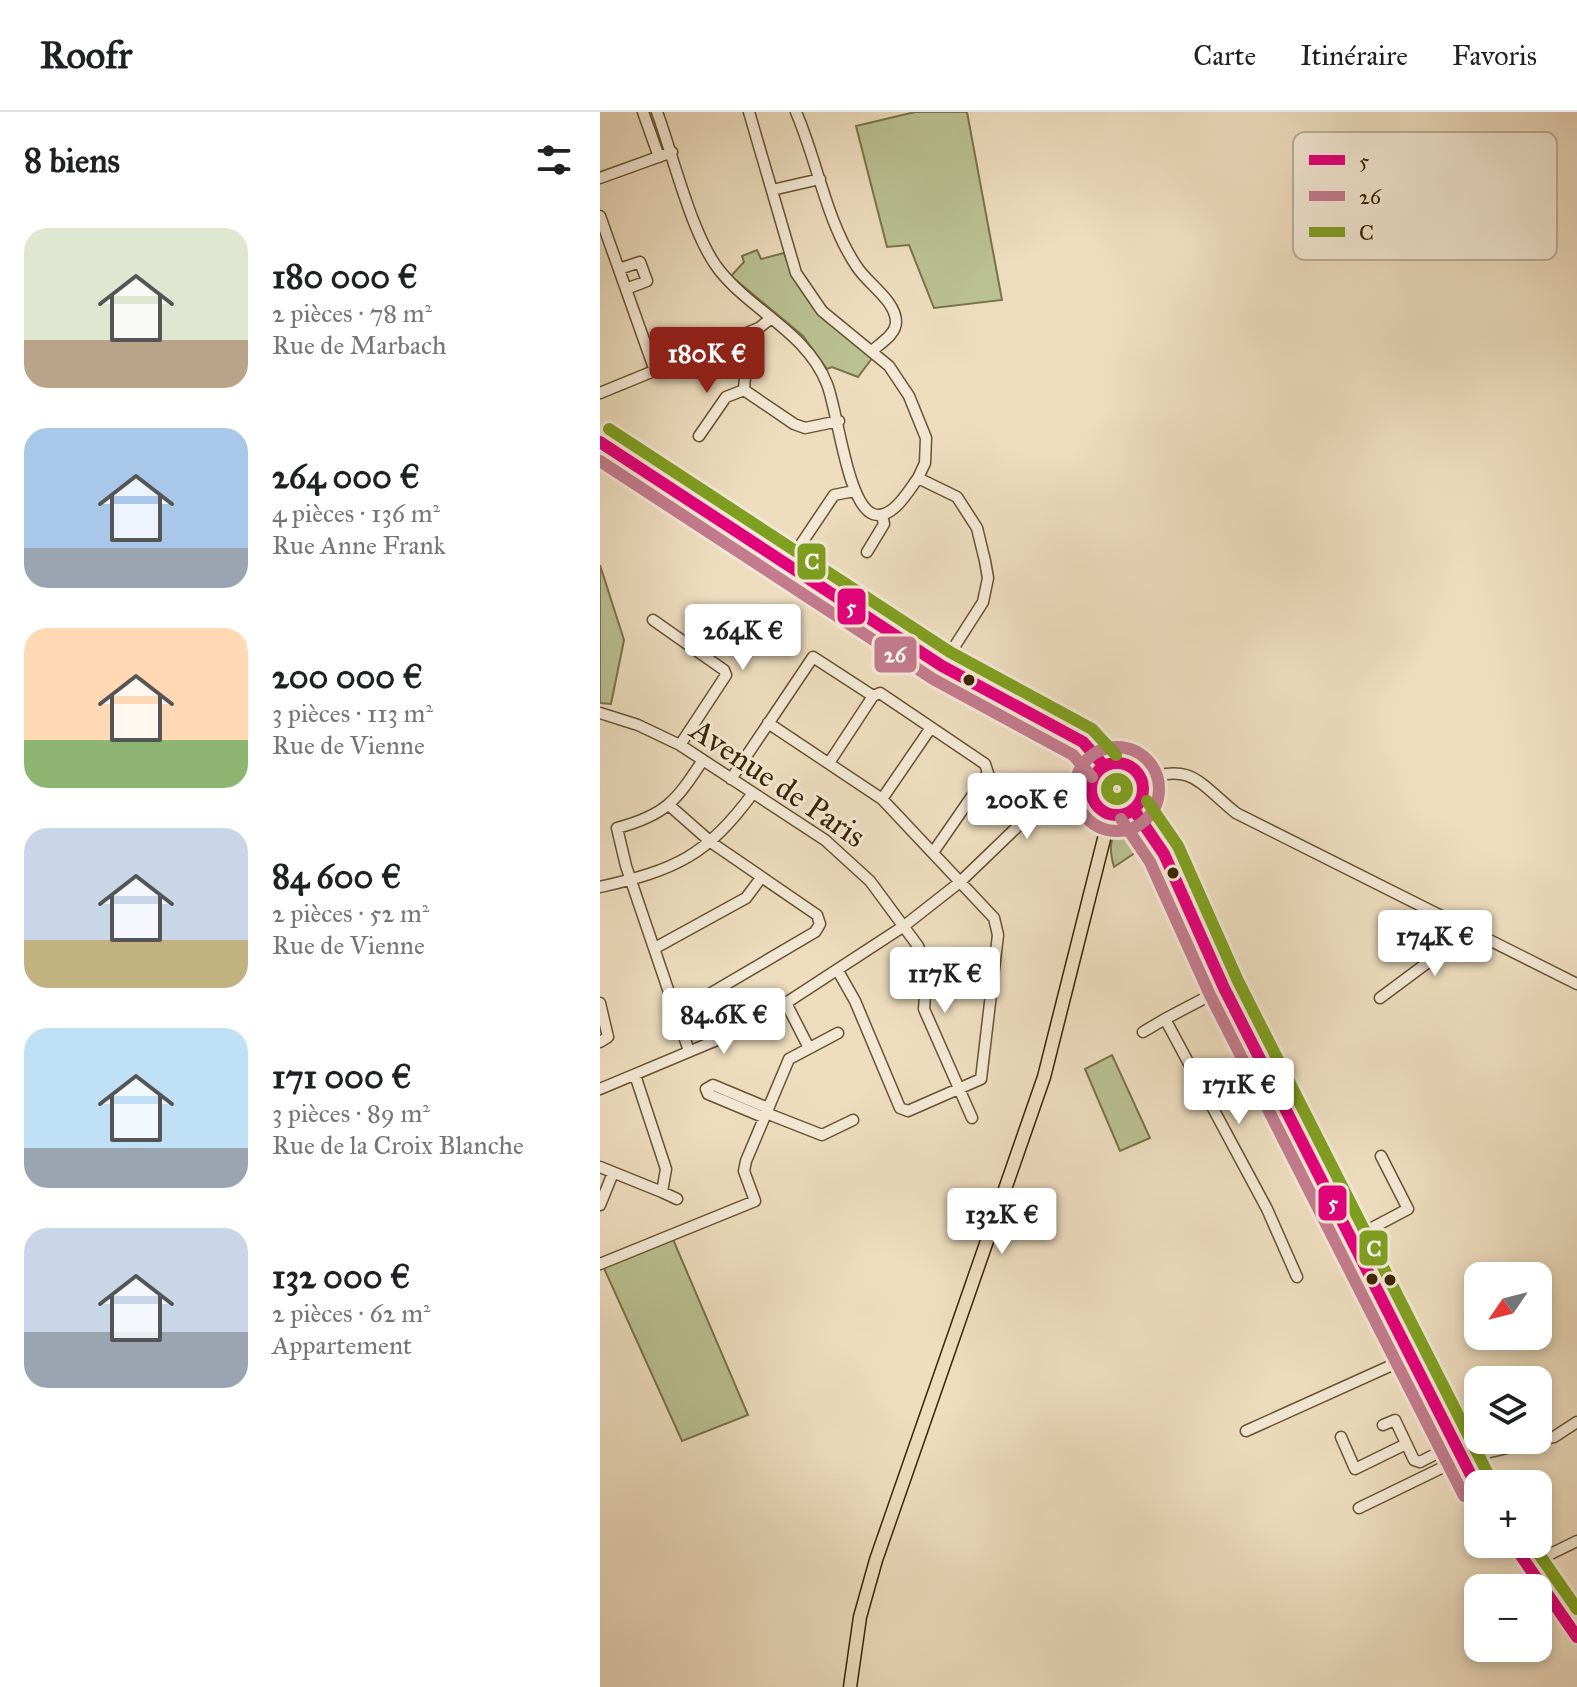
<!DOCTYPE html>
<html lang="fr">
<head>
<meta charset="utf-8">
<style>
  :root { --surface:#fff; --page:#f6f6f6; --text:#202124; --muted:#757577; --line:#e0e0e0; --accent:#8f2418 }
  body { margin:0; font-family:"IM FELL Great Primer",serif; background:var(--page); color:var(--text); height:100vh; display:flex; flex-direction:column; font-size:30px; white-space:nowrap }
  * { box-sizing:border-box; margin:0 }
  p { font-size:26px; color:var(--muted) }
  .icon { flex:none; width:44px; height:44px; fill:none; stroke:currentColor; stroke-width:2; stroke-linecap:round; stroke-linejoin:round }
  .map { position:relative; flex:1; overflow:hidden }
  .details { display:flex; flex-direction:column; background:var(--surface); width:600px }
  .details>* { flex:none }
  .needle { width:52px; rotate:235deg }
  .tools { position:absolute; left:864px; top:1150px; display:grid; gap:16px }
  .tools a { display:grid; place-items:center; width:88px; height:88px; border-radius:16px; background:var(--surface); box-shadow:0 4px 12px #0003; font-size:40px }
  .price { position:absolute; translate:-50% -68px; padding:0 18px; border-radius:8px; background:#fff; color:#222; font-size:26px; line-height:52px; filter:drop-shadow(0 2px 4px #0008) }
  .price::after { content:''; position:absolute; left:50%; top:48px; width:24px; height:18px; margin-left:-12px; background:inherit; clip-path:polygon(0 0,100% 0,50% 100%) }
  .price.on { background:var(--accent); color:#fff }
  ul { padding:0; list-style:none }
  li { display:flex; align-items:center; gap:24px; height:200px; padding:0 24px }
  li span { display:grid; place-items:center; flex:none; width:224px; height:160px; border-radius:24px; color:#555 }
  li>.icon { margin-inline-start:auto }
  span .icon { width:96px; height:96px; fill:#fffc; stroke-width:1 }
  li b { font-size:34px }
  h2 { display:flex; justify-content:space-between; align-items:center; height:96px; padding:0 24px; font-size:34px }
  header { display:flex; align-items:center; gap:48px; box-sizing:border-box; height:112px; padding:0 40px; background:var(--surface); border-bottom:2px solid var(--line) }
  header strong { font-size:38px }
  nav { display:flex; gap:44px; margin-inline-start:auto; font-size:28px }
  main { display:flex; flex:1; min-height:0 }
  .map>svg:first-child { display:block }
</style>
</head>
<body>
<header>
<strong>Roofr</strong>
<nav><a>Carte</a><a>Itinéraire</a><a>Favoris</a></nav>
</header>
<main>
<section class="details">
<h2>8 biens<svg class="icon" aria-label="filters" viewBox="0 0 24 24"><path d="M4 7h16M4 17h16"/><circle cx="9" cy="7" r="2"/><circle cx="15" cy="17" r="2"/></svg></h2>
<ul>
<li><span style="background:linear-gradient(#dfe7d0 70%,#b9a48a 0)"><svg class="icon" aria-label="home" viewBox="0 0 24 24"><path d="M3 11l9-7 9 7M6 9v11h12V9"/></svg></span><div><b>180 000 €</b><p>2 pièces · 78 m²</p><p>Rue de Marbach</p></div></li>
<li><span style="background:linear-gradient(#a9c7e8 75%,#9aa5b1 0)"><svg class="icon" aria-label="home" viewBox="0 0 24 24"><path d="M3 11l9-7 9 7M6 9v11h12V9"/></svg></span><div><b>264 000 €</b><p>4 pièces · 136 m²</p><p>Rue Anne Frank</p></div></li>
<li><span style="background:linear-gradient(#ffd9b3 70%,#8fb573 0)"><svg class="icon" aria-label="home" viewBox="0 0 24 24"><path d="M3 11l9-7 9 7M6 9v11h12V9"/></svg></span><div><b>200 000 €</b><p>3 pièces · 113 m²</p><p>Rue de Vienne</p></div></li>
<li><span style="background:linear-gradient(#c9d6e8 70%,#c2b280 0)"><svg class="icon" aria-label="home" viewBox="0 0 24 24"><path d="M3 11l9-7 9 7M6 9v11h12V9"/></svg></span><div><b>84 600 €</b><p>2 pièces · 52 m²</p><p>Rue de Vienne</p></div></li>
<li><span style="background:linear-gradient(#bfe0f5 75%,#9aa5b1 0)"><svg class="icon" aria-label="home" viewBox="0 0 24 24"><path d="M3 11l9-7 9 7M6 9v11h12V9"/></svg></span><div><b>171 000 €</b><p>3 pièces · 89 m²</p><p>Rue de la Croix Blanche</p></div></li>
<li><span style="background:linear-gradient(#c9d6e8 65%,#9aa5b1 0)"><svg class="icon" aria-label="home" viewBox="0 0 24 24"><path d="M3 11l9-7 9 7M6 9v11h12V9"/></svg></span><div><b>132 000 €</b><p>2 pièces · 62 m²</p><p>Appartement</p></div></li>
</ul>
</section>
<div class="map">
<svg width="977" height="1575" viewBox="0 0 977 1575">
  <rect width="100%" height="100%" fill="#eddcbe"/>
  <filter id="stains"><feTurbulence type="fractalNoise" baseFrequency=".0025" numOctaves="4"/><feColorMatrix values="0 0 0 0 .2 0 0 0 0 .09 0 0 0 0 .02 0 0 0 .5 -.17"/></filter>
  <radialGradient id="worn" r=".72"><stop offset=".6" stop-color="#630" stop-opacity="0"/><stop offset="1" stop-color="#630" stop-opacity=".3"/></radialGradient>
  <path fill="#b9c091" stroke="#7a7249" stroke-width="2" d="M 315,0 L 367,0 L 402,188 L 334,196 L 309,133 L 287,135 L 256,14 Z
    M 157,138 L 161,147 L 184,141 C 201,193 232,214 273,245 L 258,265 L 232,255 L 227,257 L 203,224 L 131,164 L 144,150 L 142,144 Z
    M 0,453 L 24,528 L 11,592 L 0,591 Z
    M495 677a21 21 0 1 1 42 0a21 21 0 1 1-42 0Z
    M 529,711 L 548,732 L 514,755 C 509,737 509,727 521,712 Z
    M 512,943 L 550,1026 L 520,1039 L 485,957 Z
    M 72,1125 L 148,1303 L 82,1329 L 3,1154 Z"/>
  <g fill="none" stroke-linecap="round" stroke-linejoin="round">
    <defs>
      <path id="minor" d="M 43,0 L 59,45
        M 57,0 C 73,43 92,125 120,159 C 153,200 207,221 227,272 C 238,300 247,392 273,402 C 292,409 309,378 318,366
        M 149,0 L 196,161 L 222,199 L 289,254 L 309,284 L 326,326 L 325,351 L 318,366 L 357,385 L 377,416 L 385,449 L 388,466 L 383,490 L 342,554
        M 196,0 C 218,51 226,109 257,155 C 268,172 296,189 296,210 C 296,222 281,231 273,238
        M 0,66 L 72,40
        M 172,78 L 220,67
        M 0,104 L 55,259
        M 19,157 L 40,150 L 47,169 L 26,177
        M 130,228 L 145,264 L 144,278 L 194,312 L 205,316 L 239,309
        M 0,281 L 159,216 L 170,207
        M 99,324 L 126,285 L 144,278
        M 267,440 L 284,412 L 282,403
        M 187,453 L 234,383 L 254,379
        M 53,508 L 124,558 L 126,563 L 80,633
        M 0,601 L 38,613 L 80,633 L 225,728 L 270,769 L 318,834 L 327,856 L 324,897 L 372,1006
        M 168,611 L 282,687 L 394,806 L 398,823 L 381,967 L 308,999 L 300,996 L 255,889 L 238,859
        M 229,651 L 273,584
        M 131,667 L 213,545 L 273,584 L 280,581 L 385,652 L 388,661 L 334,739
        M 542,668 C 592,650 599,671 636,701 L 977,872
        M 282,687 L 330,617
        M 70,694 L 112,731 L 217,803 L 220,812 L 215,820 L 77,901
        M 534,698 L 564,742 L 624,876 L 878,1377
        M 0,775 C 75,758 107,744 153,681
        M 55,836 L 146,786 L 161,766
        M 624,876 L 565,907 L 667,1097 L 697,1165
        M 780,886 L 870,819
        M 0,891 L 8,925 L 0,930
        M 186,891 L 209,936
        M 543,920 L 565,907
        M 89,939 L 26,754 L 17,716 C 66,703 76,689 103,648
        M 0,977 L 117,928 L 186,891 L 304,814 L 360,770 L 441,692 L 490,680
        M 166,1001 L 222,1023 L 253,1008
        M 163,1005 L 108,982 L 106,977 L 113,973 L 168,996
        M 0,1055 L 62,1080 L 66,1057 L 35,963
        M 62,1080 L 77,1087
        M 0,1093 L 13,1061
        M 753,1126 L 808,1097 L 781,1044
        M 0,1152 L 155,1089 L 144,1059 L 146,1049 L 189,947 L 238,921
        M 783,1313 L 795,1308 L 814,1348 L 820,1350 L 853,1333
        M 646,1319 L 810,1245
        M 741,1325 L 755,1357 L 806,1332
        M 759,1396 L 860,1347 L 954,1325 L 977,1310
        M 913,1432 L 977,1525
        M 928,1453 L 977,1429"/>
      <path id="major" d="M 0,330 L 342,554 L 483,630 L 504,654
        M491 677a26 26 0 1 1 52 0a26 26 0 1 1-52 0Z
        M 250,1575 L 260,1505 L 276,1448 L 444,965 L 510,703"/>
    </defs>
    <use href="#minor" stroke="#685330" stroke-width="13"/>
    <use href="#major" stroke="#3b2501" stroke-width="15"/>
    <use href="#minor" stroke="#f3e8d5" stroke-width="10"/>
    <use href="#major" stroke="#eddcbe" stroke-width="12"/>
    <defs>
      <path id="bus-1" d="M 0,330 L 342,554 L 483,630 L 504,654
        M491 677a26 26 0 1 1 52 0a26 26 0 1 1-52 0Z
        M 534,698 L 564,742 L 624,876 L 878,1377
        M 913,1432 L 977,1525"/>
      <path id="bus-2" d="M 0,349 L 333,567 L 473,643 L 492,665
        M475 677a42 42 0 1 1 84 0a42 42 0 1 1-84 0Z
        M 521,707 L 550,750 L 610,883 L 864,1384"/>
      <path id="bus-3" d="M 9,317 L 350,540 L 492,617 L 516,643
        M507 677a10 10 0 1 1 20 0a10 10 0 1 1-20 0Z
        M 547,689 L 578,734 L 638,869 L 892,1370
        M 932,1432 L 977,1497"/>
    </defs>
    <use href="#bus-1" stroke="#f3e8d5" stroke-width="18"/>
    <use href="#bus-2" stroke="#f3e8d5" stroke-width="18"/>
    <use href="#bus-3" stroke="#f3e8d5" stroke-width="18"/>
    <use href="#bus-1" stroke="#e2007a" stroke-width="12"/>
    <use href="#bus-2" stroke="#c37b8e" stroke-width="12"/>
    <use href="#bus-3" stroke="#7f9f20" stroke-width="12"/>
  </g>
  <g fill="#3b2501" stroke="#f3e8d5" stroke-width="3">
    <circle cx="369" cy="568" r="7"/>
    <circle cx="573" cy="761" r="7"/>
    <circle cx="772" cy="1167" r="7"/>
    <circle cx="790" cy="1168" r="7"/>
  </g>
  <g text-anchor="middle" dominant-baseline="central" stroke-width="6" stroke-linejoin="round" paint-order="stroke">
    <g font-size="32" fill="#3b2501" stroke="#f3e8d5">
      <text transform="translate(178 671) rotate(34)">Avenue de Paris</text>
    </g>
  </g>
  <rect x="693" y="20" width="264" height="128" rx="12" fill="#f3e8d5" stroke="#bcae95" stroke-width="2"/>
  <rect x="709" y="43" width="36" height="10" fill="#e2007a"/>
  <rect x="709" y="79" width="36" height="10" fill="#c37b8e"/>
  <rect x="709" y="115" width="36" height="10" fill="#7f9f20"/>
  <g font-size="22" fill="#3b2501">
    <text x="759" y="56">5</text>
    <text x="759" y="92">26</text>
    <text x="759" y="128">C</text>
  </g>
  <g stroke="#f3e8d5" stroke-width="3">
    <rect x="196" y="430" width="31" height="39" rx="8" fill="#7f9f20"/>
    <rect x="236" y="475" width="31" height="39" rx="8" fill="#e2007a"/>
    <rect x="273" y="523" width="45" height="39" rx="8" fill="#c37b8e"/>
    <rect x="717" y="1072" width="31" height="38" rx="8" fill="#e2007a"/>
    <rect x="758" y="1117" width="31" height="38" rx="8" fill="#7f9f20"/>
  </g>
  <g font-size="22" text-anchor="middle" font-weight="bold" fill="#fff">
    <text x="212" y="457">C</text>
    <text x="251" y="502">5</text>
    <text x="295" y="550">26</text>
    <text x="733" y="1098">5</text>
    <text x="774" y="1144">C</text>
  </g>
  <rect width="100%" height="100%" filter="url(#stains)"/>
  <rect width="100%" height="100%" fill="url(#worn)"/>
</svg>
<div class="tools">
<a><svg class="needle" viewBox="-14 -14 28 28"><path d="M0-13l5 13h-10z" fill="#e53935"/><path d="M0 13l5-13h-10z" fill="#757577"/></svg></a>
<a><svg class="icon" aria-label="layers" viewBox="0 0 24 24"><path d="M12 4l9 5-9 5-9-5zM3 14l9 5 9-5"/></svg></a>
<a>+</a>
<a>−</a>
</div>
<b class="price on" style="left:107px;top:283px">180K €</b>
<b class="price" style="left:143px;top:560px">264K €</b>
<b class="price" style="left:427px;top:729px">200K €</b>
<b class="price" style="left:835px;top:866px">174K €</b>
<b class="price" style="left:345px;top:903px">117K €</b>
<b class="price" style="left:124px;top:944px">84.6K €</b>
<b class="price" style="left:639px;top:1014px">171K €</b>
<b class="price" style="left:402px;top:1144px">132K €</b>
</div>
</main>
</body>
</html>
